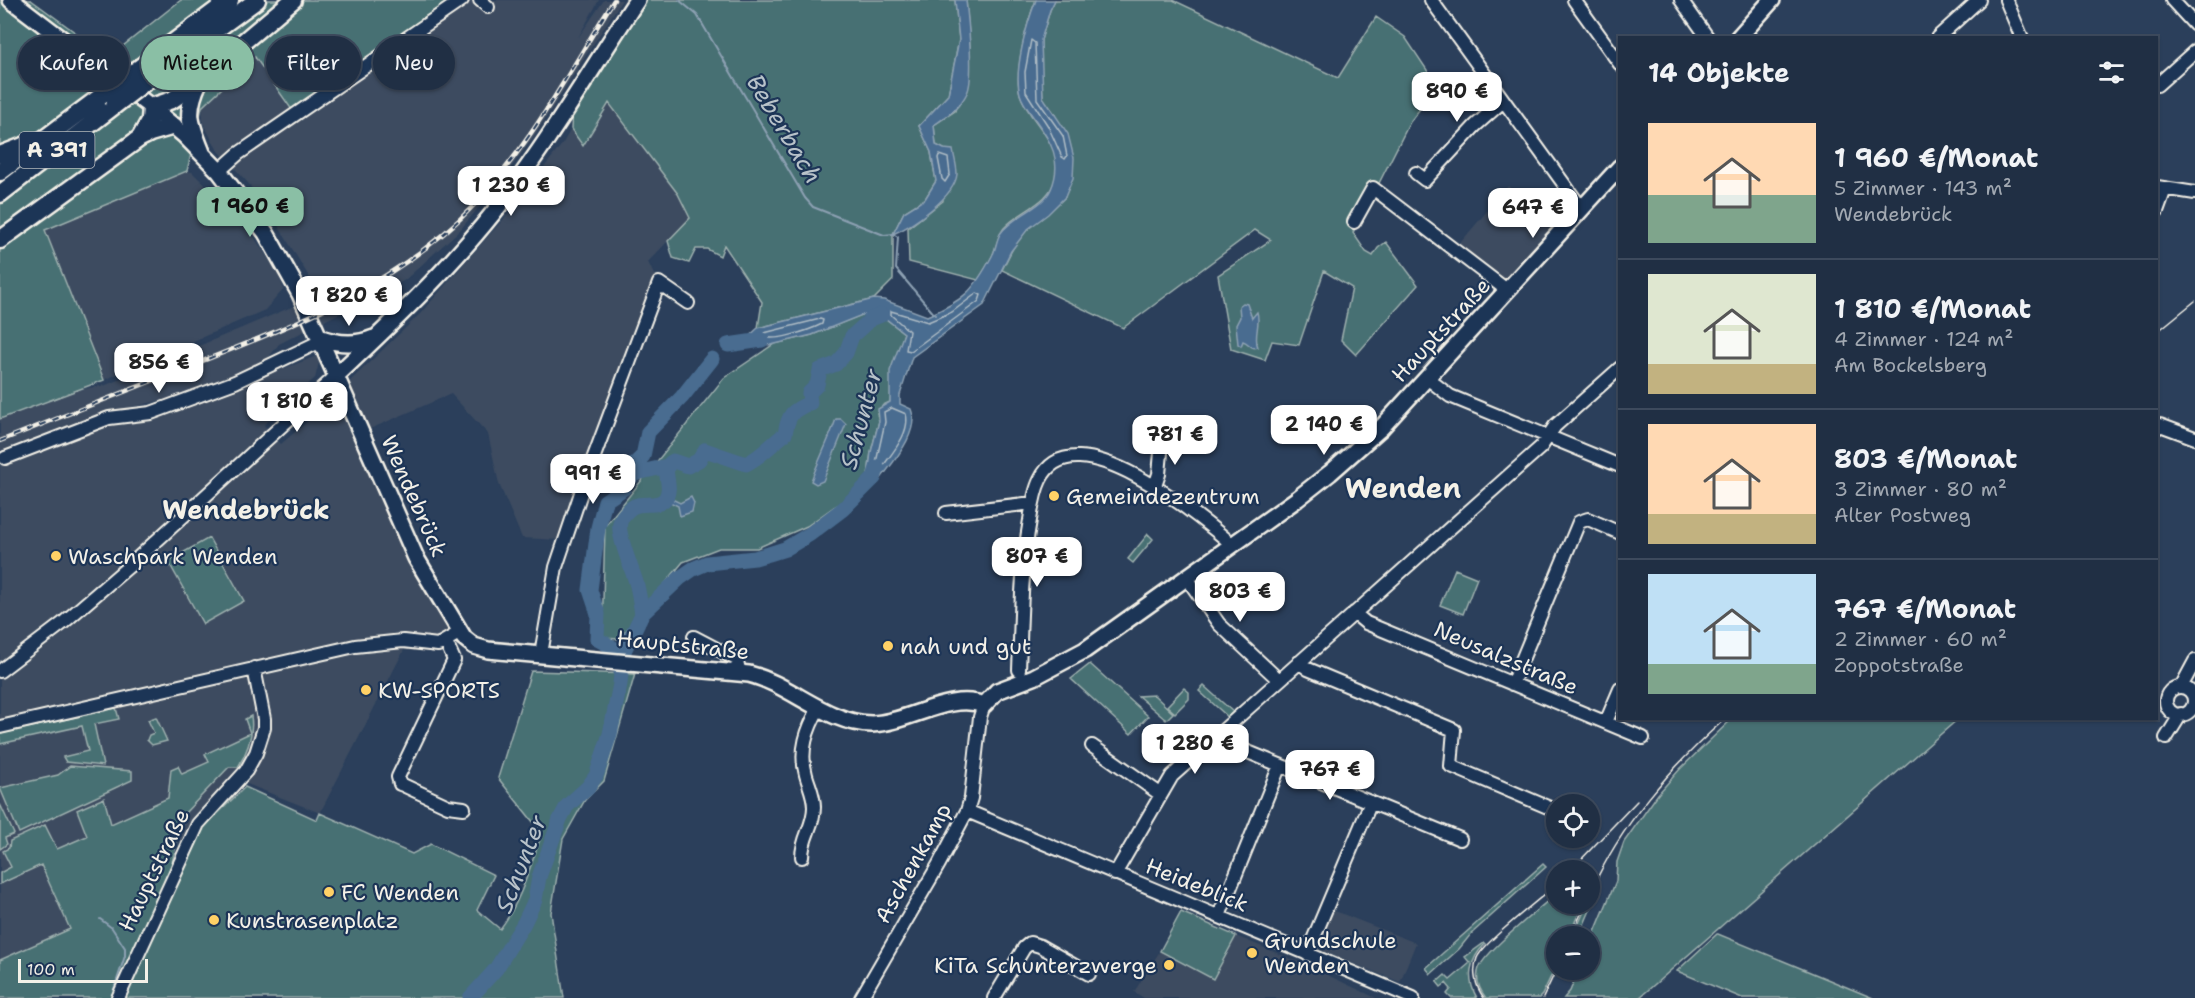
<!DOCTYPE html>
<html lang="de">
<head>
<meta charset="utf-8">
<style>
  :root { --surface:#202f44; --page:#28374b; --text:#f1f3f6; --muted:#a2a9b2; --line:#3d4a5d; --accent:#8abfa5 }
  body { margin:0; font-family:"Shantell Sans",sans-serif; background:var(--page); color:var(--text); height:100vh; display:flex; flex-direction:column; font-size:22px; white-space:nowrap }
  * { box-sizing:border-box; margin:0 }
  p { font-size:20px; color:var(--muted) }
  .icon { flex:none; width:33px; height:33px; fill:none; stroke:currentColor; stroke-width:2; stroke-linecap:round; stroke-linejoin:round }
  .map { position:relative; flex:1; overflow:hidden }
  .sheet { position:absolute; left:1618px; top:36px; width:540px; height:684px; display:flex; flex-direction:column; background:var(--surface); border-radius:0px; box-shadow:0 2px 4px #0004,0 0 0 2px var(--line) }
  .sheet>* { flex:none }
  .top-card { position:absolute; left:18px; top:36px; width:570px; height:54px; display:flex; gap:12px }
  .controls { position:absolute; left:1546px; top:794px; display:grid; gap:12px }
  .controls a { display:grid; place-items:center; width:54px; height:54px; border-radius:50%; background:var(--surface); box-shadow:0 2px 4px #0004,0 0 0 2px var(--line); font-size:30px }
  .scale { position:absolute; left:18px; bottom:15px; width:130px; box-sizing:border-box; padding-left:6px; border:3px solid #f4f1e8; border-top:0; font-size:16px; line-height:21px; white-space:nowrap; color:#f4f1e8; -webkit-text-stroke:4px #1d3557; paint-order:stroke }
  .price { position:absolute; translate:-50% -51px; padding:0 14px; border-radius:12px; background:#fff; color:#222; font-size:20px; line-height:39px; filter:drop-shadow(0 2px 3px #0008) }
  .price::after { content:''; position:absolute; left:50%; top:36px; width:18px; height:14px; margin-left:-9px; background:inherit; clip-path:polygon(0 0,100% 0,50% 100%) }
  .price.active { background:var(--accent); color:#111 }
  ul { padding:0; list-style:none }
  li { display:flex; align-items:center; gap:18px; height:150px; padding:0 30px }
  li+li { border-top:2px solid var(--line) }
  li span { display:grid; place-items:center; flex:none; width:168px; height:120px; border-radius:0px; color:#555 }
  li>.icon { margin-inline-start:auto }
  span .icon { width:72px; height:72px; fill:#fffc; stroke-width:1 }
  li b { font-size:26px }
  h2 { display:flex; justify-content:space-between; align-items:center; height:72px; padding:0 30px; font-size:26px }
  .tag { padding:0 21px; border-radius:27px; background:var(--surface); box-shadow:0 2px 4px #0004,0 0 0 2px var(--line); font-size:21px; line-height:54px }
  .tag.active { background:var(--accent); color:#111 }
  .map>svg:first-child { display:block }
</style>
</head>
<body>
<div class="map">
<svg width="2195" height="998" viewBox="0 0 2195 998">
  <rect width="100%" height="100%" fill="#2b3f5b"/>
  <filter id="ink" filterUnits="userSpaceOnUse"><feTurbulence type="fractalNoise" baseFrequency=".0167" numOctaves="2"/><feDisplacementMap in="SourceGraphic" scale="12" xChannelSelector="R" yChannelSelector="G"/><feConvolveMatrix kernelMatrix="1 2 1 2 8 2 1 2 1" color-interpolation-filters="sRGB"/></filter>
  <g filter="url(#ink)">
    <path fill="#3c4b60" d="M 473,0 L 599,0 L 578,38 L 604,0 L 622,0 L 531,141 L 496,187 L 460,230 L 405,280 L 279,344 L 265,362 L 213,388 L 116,411 L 133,422 L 160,415 L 317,356 L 319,363 L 315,378 L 264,425 L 281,444 L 321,410 L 329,406 L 346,414 L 361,408 L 350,383 L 351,380 L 420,314 L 448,282 L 507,215 L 563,143 L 571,129 L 584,146 L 609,103 L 678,194 L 690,218 L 648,262 L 657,281 L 560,540 L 522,538 L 499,484 L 488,434 L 451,394 L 356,435 L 456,642 L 441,653 L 404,650 L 320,813 L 237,780 L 189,843 L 177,841 L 170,818 L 92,938 L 0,980 L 0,419 L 72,391 L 106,385 L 320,295 L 276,222 L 248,183 L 217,149 L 203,123 L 202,107 L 255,57 L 299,122 Z
      M 187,171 L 192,172 L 246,225 L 276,270 L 284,289 L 265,310 L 104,380 L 45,230 Z
      M 1508,186 L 1553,226 L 1503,284 L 1456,248 Z
      M 1330,909 L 1416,943 L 1400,982 L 1314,948 Z
      M 1236,936 L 1317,970 L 1376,998 L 1144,998 L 1134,992 L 1160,951 L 1213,978 Z"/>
    <path fill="#476f73" stroke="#9eb0ae" stroke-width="1.5" d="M 0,0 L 31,0 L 109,57 L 181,0 L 449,0 L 292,110 L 255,57 L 202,107 L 187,171 L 45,230 L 104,380 L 0,419 Z
      M 645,0 L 955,0 L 959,40 L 948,95 L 919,126 L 931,152 L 936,181 L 925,199 L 904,212 L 893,234 L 893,280 L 874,299 L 758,328 L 762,302 L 724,245 L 720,256 L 707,249 L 696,249 L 689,263 L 673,258 L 668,241 L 690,218 L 678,194 L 609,103 L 583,146 L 571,129 L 572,113 Z
      M 966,0 L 1036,0 C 1027,21 1014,73 1020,94 C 1029,123 1064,143 1056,177 C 1051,201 1025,209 1008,224 C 999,231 998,241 994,252 C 991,261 984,271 978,280 L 909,262 L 908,228 L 943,201 L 944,149 L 936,145 L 934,125 L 955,111 L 970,47 Z
      M 1055,0 L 1173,0 L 1338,78 L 1376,17 L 1405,37 L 1429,73 L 1435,89 L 1410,122 L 1377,187 L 1371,184 L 1347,223 L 1355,228 L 1353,233 L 1366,252 L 1373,256 L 1378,248 L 1386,242 L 1418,285 L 1356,355 L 1341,340 L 1352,288 L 1324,271 L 1299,345 L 1272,341 L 1265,360 L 1231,349 L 1218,275 L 1271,240 L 1255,230 L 1123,328 L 1002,270 C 1009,255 1016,240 1028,229 C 1040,218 1054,208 1065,197 L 1055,114 L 1043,98 L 1041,70 L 1041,40 L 1050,10 Z
      M 861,315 L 881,315 L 904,333 L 899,350 L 890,402 L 883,405 L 877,414 L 879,421 L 871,452 L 867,484 L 877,484 L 834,507 L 807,526 L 757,548 L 719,548 L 683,562 L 619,639 L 602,638 L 605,526 L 724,378 L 774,344 L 812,335 Z
      M 1148,534 L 1153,539 L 1133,563 L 1128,559 Z
      M 209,538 L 244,601 L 203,624 L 168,561 Z
      M 1455,569 L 1477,578 L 1463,614 L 1440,605 Z
      M 1090,664 L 1148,716 L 1131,734 L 1071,679 Z
      M 531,671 L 635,674 L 604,781 L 585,800 L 563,839 L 551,913 L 564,998 L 0,998 L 0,960 L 70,929 L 41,865 L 0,884 L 0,873 L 11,867 L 3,851 L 9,848 L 10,841 L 45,825 L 57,849 L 87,836 L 77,810 L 104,798 L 111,824 L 168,798 L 171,769 L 178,766 L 182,774 L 209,762 L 205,754 L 250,733 L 245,719 L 251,716 C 254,735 248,751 238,767 L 229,767 L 183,815 L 175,834 C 183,859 135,946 122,973 L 130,980 L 204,827 L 245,787 L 317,820 L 320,813 L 412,854 L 431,844 L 494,875 L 477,910 L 500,929 C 521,902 531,864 542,833 L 498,778 Z
      M 1204,686 L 1233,712 L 1228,717 L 1199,691 Z
      M 1184,688 L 1189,692 L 1189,699 L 1175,713 L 1167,706 Z
      M 1154,695 L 1173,713 L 1166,720 L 1138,696 Z
      M 116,708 L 119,719 L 94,724 L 103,766 L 66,762 L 63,757 L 88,751 L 82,726 L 0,744 L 0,734 Z
      M 156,717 L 167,741 L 152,745 L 147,740 L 149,735 L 154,733 L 148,720 Z
      M 1733,718 L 1958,719 L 1639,998 L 1564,998 L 1570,991 L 1579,969 L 1590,969 L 1590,944 L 1616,881 L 1617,862 L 1624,842 L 1658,794 L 1680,769 Z
      M 70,766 L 132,771 L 132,780 L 19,833 L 0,788 L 58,775 Z
      M 0,804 L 14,834 L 5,838 L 7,844 L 0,849 Z
      M 1543,864 L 1546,867 L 1471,934 L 1459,949 L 1431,974 L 1426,968 Z
      M 1598,880 L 1597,894 L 1579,936 L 1573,936 L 1588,903 L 1590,903 L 1590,898 Z
      M 1557,893 L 1557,903 L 1583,903 L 1569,936 L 1557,936 L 1557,964 L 1542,995 L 1539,998 L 1486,998 C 1479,989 1475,979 1479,968 C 1485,952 1541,907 1557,893 Z
      M 1181,912 L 1236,936 L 1213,979 L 1160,951 Z
      M 1717,934 L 1718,934 L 1873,998 L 1742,998 L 1677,971 Z
      M 1484,943 L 1485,944 C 1469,960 1466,979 1477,998 L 1451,998 L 1447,994 L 1451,989 L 1446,983 L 1441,987 L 1437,982 L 1445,975 L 1450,980 L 1470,963 L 1465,957 Z"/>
    <path fill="#486c90" stroke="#8da1b3" stroke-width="1.5" d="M 955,0 L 966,0 C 968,19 975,78 967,93 C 959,109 947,116 934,125 L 936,145 L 944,149 L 953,150 C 954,157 957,166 957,174 C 955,197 912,226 893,234 L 904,212 L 925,199 L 936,181 L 931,152 L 919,126 L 948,95 L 959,40 Z
      M 1036,0 L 1055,0 L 1050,10 L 1041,40 L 1043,97 L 1068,134 L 1074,158 L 1073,178 L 1065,197 L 1048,214 L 1028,229 L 1011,251 L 984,305 L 912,357 L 900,395 L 900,404 L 911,409 C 921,433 890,465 877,484 L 867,485 L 871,452 L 879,421 L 878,409 L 890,402 L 890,371 L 904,333 L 881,315 L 862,315 L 812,335 L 771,345 L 743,342 L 758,328 L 874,299 L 884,300 L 927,316 C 964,301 974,290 992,256 C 996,249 996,241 1000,234 C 1012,216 1043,208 1051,189 C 1063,161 1051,141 1034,118 C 1029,111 1022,102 1020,94 C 1013,71 1027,23 1036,0 Z
      M 1243,303 L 1247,304 L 1252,318 L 1257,312 C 1261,324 1253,337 1258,347 C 1250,350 1250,343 1243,341 L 1241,346 L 1238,344 L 1236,325 L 1240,317 L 1239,306 Z
      M 836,419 L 841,419 L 846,424 L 823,481 L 816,484 L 811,481 C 819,459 829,440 836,419 Z
      M 666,496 L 680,503 L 691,497 L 694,503 L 692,512 L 680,516 L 678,506 L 664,499 Z"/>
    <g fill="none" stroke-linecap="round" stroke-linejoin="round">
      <path stroke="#afbcc5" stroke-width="1.5" d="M 1031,40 L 1035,43 L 1037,99 L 1063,136 L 1067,156 L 1065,159 L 1062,157 L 1048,126 L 1026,92 L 1025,72 Z
        M 939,155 L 948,158 L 950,174 L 945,182 L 942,179 L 938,158 Z
        M 977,293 L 981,295 L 979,301 L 911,351 L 906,350 L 909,331 L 891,315 L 891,311 L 928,322 L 952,312 Z
        M 820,319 L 823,320 L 822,324 C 810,330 773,343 762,336 L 764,333 Z
        M 892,408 L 906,414 C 911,433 891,454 881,469 L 877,470 L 875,467 L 885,422 L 884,412 Z"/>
      <path stroke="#8da1b3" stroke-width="2" d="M 679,0 L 697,15 L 805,198 L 813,207 L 884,235 L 893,234 L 898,237 L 896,269 L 935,315
        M 100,919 L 112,928 L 125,948 L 125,956 L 111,998"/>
      <path stroke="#486c90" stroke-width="15" d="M 728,345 L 762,340
        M 625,480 L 637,473 L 667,466
        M 642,614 C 640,603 639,592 636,582 C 632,569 617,534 620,523 C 621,517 626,512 631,508 C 641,500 657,509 665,499 C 675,484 658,469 673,461 L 688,466 L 699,460 L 705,450 L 746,464 C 764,455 769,446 785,434 C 788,415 792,410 810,403 L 809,393 L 817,385 L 820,370 L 836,364 L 846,353 L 852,336 L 871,319 L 881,315
        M 623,653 L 597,639 L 598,614 L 590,590 L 598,528 L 605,501 L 624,488 L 623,475 L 643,456 L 648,432 L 682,397 L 712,359
        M 470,998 L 496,969 L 524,923 L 535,900 L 539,877 L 560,819 L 567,806 L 588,787 L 596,776 L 610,734 L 620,684 L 623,653 L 642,614 L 680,578 L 693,569 L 707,563 L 755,558 L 769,554 L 785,549 L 810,534 L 843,509 L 874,478 L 877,468"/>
      <defs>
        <path id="minor" d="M 480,0 L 488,7
          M 1431,0 L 1582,209
          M 1574,0 L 1620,64
          M 1681,0 L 1708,38
          M 2006,0 L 2022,38
          M 2172,0 L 2195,25
          M 1937,38 L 1979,0
          M 2157,85 L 2195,51
          M 219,171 L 238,154 L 462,0
          M 1416,173 L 1425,180 L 1475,126 L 1503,101
          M 2157,187 L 2195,193
          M 2157,211 L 2165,189
          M 1354,222 L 1373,188 L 1508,291
          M 1427,378 L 1450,396 L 1620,466
          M 308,403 L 331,402 L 351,410
          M 2157,428 L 2160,425 L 2195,438
          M 5,458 L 109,418 L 151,413 L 235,382 L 321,341
          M 1155,486 L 1159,474 L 1162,442
          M 946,513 L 1033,503
          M 1187,578 L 1219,624 L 1279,680
          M 1354,613 L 1366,623 L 1643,738
          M 694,637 L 736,659 L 740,672
          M 446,642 L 454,660 L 398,777 L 400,784 L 403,785 L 448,806 L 464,808
          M 541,654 L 556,567 L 586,478 L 659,283 L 688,303
          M 1299,662 L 1308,669 L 1454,730 L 1451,766 L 1557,811
          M 1019,670 C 1021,620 1021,570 1030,520 C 1032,507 1034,492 1040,480 C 1073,411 1200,517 1233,545
          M 0,671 L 63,623 L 128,567 L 336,376
          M 1512,684 L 1579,522 L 1588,519 L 1620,533
          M 2181,687 L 2195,661
          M2166 701a14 14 0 1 1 28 0a14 14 0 1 1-28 0Z
          M 1606,722 L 1620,689
          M 0,727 L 355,646 L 403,641 L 438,645 L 459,633
          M 1218,734 L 1226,743 L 1460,839
          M 2166,738 L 2181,714
          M 1092,746 L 1160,794
          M 967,811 L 1413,998
          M 802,857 C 802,837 814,826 814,807 C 814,795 809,786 806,775 C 799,751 807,729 819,708
          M 1115,874 L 1172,776 L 1541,447 L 1555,426 L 1620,368
          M 1219,916 L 1280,765
          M 1307,954 L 1371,802
          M 118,998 L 198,824 L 246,771 L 256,753 L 264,728 L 264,719 L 254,668
          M 861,998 L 939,864 L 967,811 L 971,798 L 980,717 L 984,705
          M 994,998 L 1024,948 L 1030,943 L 1040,946 L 1089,974"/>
        <path id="major" d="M 11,0 L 151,107 L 184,135 L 219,171 L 266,233 L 300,294 L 416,558 L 464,638 L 474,646 L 488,650 L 749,674 C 792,685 827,724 872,724 C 908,723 949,692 984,705 L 997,691 L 1034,677 L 1085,650 L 1297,499 L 1330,473 L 1381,428 L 1620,167
          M 1738,38 L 1772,0
          M 319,337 C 337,344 355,346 374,338
          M 336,376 C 391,324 447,271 494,212 C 547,145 590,71 637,0"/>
        <path id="highway" d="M 146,63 L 230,0
          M 157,73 L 257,0
          M 199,81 C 185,111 189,121 201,151
          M 140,138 L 150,120 L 151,107 L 172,100 L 185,91 L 293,0
          M 0,155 L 26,145
          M 0,172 L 100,97
          M 0,194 L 114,106
          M 0,240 L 140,138 L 150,133 L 174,126"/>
      </defs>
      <use href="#minor" stroke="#f4f1e8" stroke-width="16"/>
      <use href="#major" stroke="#f4f1e8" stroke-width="20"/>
      <use href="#highway" stroke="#f4f1e8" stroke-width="21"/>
      <use href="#minor" stroke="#1d3557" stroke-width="12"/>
      <use href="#major" stroke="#1d3557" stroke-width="15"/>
      <use href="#highway" stroke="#1d3557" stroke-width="16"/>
      <path stroke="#f4f1e8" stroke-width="1.5" d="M 2157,332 L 2195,301
        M 1571,870 L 1637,801
        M 1590,893 C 1621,824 1670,768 1726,718
        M 1571,936 L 1586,903
        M 1484,998 C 1475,986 1472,971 1477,958 C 1484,942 1541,898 1557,884
        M 1543,998 L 1557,968"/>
      <defs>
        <path id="rail" d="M 0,441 C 65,415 130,390 195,364 C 294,325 401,283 476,203 C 532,143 570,69 614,0"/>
      </defs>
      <use href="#rail" stroke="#f4f1e8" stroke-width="4.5"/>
      <use href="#rail" stroke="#1d3557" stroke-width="2" stroke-dasharray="7" stroke-linecap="butt"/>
      <defs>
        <path id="highway-bridge" d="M 100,97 L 146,63
          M 114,106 L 157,73"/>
      </defs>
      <use href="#highway-bridge" stroke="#f4f1e8" stroke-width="21" stroke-linecap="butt"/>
      <use href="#highway-bridge" stroke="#1d3557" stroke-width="16"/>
    </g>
  </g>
  <g fill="#ffd166" stroke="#1d3557" stroke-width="2">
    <circle cx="1054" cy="496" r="6"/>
    <circle cx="56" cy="556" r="6"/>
    <circle cx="888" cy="646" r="6"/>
    <circle cx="366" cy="690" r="6"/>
    <circle cx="329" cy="892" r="6"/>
    <circle cx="214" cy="920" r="6"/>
    <circle cx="1252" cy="953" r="6"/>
    <circle cx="1169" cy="965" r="6"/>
  </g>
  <g text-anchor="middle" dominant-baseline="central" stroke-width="4.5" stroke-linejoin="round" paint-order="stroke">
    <rect fill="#1d3557" stroke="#b4b9bc" stroke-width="1.5" x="19.5" y="132" width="75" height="36" rx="4.5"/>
    <g font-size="21" font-weight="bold" fill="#f4f1e8">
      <text x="57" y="150">A 391</text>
    </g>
    <g font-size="22" fill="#f4f1e8" stroke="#1d3557">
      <text transform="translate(1441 330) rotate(-47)">Hauptstraße</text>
      <text transform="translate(414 496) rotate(66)">Wendebrück</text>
      <text transform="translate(683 645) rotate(6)">Hauptstraße</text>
      <text transform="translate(1506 658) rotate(23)">Neusalzstraße</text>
      <text transform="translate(913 863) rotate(-61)">Aschenkamp</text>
      <text transform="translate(154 870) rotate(-64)">Hauptstraße</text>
      <text transform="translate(1197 885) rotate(22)">Heideblick</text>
    </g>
    <g font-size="22" fill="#f4f1e8" stroke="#1d3557" text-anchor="start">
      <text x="1066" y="496">Gemeindezentrum</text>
      <text x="68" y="556">Waschpark Wenden</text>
      <text x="900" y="646">nah und gut</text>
      <text x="378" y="690">KW-SPORTS</text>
      <text x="341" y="892">FC Wenden</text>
      <text x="226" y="920">Kunstrasenplatz</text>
      <text x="1264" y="940">Grundschule<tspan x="1264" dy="25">Wenden</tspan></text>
      <text x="1157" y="965" text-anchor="end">KiTa Schunterzwerge</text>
    </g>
    <g font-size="24" font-style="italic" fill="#b8c2c9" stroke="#1d3557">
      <text transform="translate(784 129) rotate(59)">Beberbach</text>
      <text transform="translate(861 419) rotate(-75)">Schunter</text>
      <text transform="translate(521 864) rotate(-69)">Schunter</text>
    </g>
    <g font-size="26" font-weight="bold" fill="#f4f1e8" stroke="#1d3557">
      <text x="246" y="509">Wendebrück</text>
    </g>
    <g font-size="28" font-weight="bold" fill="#f4f1e8" stroke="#1d3557">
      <text x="1403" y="488">Wenden</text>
    </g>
  </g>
</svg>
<div class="controls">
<a><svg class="icon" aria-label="locate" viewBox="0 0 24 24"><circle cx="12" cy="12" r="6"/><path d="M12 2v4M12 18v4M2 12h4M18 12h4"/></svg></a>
<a>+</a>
<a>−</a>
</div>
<div class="scale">100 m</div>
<b class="price" style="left:1457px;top:123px">890 €</b>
<b class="price" style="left:511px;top:217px">1 230 €</b>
<b class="price active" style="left:250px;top:238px">1 960 €</b>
<b class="price" style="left:1533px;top:239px">647 €</b>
<b class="price" style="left:349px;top:327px">1 820 €</b>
<b class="price" style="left:159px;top:394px">856 €</b>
<b class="price" style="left:297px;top:433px">1 810 €</b>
<b class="price" style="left:1324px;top:456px">2 140 €</b>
<b class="price" style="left:1175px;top:466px">781 €</b>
<b class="price" style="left:593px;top:505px">991 €</b>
<b class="price" style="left:1037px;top:588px">807 €</b>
<b class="price" style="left:1240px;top:623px">803 €</b>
<b class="price" style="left:1195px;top:775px">1 280 €</b>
<b class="price" style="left:1330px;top:801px">767 €</b>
<div class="top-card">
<a class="tag">Kaufen</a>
<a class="tag active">Mieten</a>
<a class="tag">Filter</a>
<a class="tag">Neu</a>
</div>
<section class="sheet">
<h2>14 Objekte<svg class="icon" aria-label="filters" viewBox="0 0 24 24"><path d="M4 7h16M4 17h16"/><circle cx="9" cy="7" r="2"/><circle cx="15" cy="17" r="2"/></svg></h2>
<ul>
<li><span style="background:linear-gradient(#ffd9b3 60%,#7fa58c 0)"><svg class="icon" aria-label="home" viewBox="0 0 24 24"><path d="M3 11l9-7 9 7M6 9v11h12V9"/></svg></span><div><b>1 960 €/Monat</b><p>5 Zimmer · 143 m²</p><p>Wendebrück</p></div></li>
<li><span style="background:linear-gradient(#dfe7d0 75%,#c2b280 0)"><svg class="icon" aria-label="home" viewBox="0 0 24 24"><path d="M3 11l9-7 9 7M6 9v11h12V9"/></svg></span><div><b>1 810 €/Monat</b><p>4 Zimmer · 124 m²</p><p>Am Bockelsberg</p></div></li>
<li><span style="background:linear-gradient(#ffd9b3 75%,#c2b280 0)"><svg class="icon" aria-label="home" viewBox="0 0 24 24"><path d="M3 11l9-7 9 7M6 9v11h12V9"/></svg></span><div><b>803 €/Monat</b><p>3 Zimmer · 80 m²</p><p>Alter Postweg</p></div></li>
<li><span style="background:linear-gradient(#bfe0f5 75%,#7fa58c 0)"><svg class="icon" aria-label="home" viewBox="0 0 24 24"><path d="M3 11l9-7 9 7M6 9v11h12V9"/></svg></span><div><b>767 €/Monat</b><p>2 Zimmer · 60 m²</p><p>Zoppotstraße</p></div></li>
</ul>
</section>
</div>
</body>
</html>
